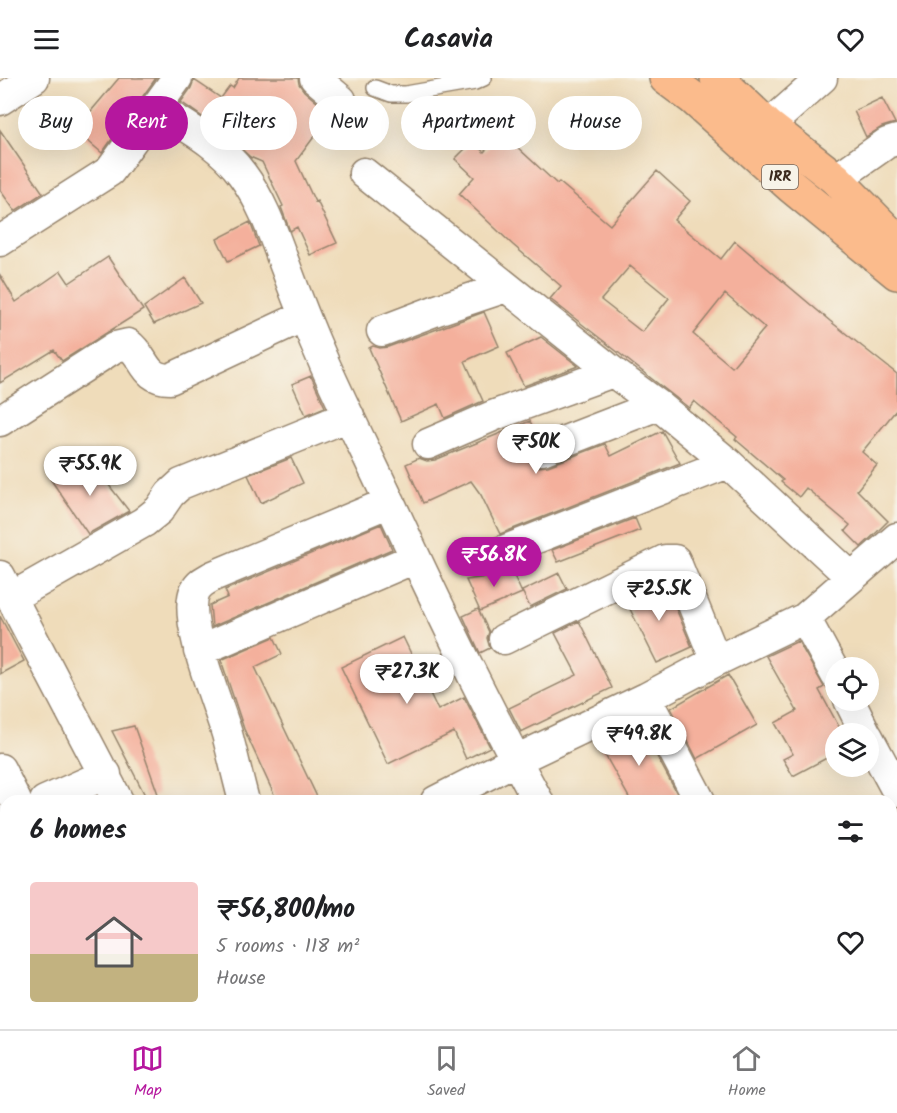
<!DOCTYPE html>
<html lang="en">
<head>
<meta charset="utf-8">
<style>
  :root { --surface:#fff; --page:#f6f6f6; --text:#202124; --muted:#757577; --line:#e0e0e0; --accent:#b5179e }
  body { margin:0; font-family:Kalam,sans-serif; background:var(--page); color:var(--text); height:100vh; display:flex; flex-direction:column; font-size:22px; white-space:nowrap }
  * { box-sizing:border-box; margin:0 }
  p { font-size:20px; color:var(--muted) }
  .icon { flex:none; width:33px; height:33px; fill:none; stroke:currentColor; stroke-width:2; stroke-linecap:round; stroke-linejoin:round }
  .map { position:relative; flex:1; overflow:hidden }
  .details { position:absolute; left:0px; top:717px; width:897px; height:234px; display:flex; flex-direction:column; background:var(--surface); border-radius:18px 18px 0 0; box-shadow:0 6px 24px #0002 }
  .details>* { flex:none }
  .hud { position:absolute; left:18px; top:18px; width:861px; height:54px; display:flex; gap:12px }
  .controls { position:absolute; left:825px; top:579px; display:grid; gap:12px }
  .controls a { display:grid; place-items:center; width:54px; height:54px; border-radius:50%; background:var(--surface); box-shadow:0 6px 24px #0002; font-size:30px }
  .price { position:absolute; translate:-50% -51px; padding:0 14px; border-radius:21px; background:#fff; color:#222; font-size:20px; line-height:39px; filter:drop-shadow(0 2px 3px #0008) }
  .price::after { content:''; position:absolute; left:50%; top:36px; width:18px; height:14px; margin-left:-9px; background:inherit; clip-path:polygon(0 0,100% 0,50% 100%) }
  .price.selected { background:var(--accent); color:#fff }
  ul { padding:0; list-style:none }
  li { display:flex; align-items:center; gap:18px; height:150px; padding:0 30px }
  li+li { border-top:2px solid var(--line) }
  li span { display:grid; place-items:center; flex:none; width:168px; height:120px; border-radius:6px; color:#555 }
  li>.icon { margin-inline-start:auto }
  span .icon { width:72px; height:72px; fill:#fffc; stroke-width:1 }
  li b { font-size:26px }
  h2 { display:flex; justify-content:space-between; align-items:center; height:72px; padding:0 30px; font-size:26px }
  .tag { padding:0 21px; border-radius:27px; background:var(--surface); box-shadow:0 6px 24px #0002; font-size:21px; line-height:54px }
  .tag.selected { background:var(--accent); color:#fff }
  header { display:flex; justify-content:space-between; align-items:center; height:78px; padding:0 30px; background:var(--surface); font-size:27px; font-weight:800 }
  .dock { display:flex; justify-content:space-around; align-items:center; height:84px; border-top:2px solid var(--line); background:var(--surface); font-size:16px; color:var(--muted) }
  .dock a { display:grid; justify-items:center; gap:3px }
  .dock .selected { color:var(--accent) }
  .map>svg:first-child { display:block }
</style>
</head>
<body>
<header><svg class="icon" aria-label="menu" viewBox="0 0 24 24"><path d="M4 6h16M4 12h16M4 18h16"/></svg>Casavia<svg class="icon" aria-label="heart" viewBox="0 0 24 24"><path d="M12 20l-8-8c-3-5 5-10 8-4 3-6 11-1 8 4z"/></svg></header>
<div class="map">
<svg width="897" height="951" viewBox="0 0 897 951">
  <rect width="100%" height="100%" fill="#f7f3e8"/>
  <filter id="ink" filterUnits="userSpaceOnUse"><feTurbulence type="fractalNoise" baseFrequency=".0167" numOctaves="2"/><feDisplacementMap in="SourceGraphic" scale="12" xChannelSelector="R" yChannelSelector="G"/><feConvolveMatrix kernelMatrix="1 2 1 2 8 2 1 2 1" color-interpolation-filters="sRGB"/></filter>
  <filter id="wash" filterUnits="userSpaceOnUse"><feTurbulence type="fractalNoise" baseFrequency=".008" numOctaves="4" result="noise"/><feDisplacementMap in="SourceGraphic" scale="24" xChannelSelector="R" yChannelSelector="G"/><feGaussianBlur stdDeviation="1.35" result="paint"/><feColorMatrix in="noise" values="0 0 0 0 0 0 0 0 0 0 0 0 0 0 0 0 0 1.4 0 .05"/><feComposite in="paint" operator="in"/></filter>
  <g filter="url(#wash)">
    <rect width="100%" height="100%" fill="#efdcba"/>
    <g id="blocks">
      <path fill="#f4b09c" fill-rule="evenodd" d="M 119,0 L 156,0 L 102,75 L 75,52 Z
        M 239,0 L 298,0 L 299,6 L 304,13 L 331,36 L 296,83 L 315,124 L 317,123 L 337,165 L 310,177 L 297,149 L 290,153 L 281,129 L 283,128 L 262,84 L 250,79 L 224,54 L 181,24 L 191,10 L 194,2 L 221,20 L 230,8 L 233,10 Z
        M 882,20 L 895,45 L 882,49 L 866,59 L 854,33 Z
        M 0,52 L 43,115 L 15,133 L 0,112 Z
        M 502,55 L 557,106 L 559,104 L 610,147 L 657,93 L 690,123 L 674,142 L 721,181 L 735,163 L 830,243 L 897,296 L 897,331 L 862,374 L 877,387 L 857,412 L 888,443 L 877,454 L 861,469 L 845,453 L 850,447 L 806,410 L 799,419 L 781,404 L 783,402 L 735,361 L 737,359 L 694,323 L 689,330 L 550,221 L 561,208 L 513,167 L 459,116 L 474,99 L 455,81 L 472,64 L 484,74 ZM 630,188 L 669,220 L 642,254 L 601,222 ZM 725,216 L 765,250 L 732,289 L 693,256 Z
        M 250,144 L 259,168 L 228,183 L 217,161 Z
        M 108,179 L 143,232 L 62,283 L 54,272 L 0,305 L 0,197 L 16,224 L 61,193 L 69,205 Z
        M 185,200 L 201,225 L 154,246 L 144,229 Z
        M 484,234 L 499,268 L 465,283 L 483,323 L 445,340 L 439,326 L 401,343 L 369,270 L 373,268 L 380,270 L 388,269 Z
        M 541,259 L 578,288 L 524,308 L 507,275 Z
        M 311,298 L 325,329 L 306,337 L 292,306 Z
        M 530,343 L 536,356 L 528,362 L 525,370 L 526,378 L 531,385 L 539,389 L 548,388 L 605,366 L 611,378 L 662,353 L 680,385 L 500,456 L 481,417 L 471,403 L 423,425 L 406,386 L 419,380 L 427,383 L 435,382 Z
        M 291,380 L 303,405 L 261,425 L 248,397 Z
        M 91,384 L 129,433 L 88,456 L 51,402 Z
        M 635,440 L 640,452 L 558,484 L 552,472 Z
        M 381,446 L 392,471 L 212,549 L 210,527 L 228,519 L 225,512 Z
        M 510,489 L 522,515 L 480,533 L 466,502 L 481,500 Z
        M 559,495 L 567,511 L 530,529 L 522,513 Z
        M 664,502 L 692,569 L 657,585 L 625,521 Z
        M 478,531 L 489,554 L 487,560 L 490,570 L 480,575 L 463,538 Z
        M 0,538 L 24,583 L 0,596 Z
        M 579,543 L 612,610 L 521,654 L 509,630 L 577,597 L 555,555 Z
        M 274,559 L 282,576 L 255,589 L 319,723 L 277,723 L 244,651 L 221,582 Z
        M 403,559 L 438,632 L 464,619 L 490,669 L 466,681 L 454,654 L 388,686 L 341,589 Z
        M 798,563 L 824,609 L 819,612 L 843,656 L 836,656 L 836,675 L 793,698 L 783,681 L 793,676 L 775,645 L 797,633 L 766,578 Z
        M 728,597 L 757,647 L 697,681 L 671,630 Z
        M 639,645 L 681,723 L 631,723 L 600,668 Z
        M 134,648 L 158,716 L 147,721 L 112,653 Z"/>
    </g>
  </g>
  <g filter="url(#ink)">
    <use href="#blocks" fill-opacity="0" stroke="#95836c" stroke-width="1.5"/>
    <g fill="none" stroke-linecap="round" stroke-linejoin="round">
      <defs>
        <path id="lane" d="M 375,10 L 391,16 L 406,16 L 475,4 L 484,0"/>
        <path id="street" d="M 315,0 L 341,22
          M 0,22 L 34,0
          M 157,30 C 187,49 221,67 242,96 C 263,124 274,158 286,190 C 298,223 311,255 325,287 C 346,334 369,380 391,427 C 437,527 485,626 538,723
          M 768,48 L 822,0
          M 364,95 L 613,294 L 658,327 L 728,385 L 851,499
          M 836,101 L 887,65 L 897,62
          M 0,163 L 110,93 L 177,0
          M 382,253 L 437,232 L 506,209
          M 0,343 L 115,269 L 128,266 C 146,279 143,301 170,301 L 304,238
          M 428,366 L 495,337 L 613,294
          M 542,372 L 658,327
          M 475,484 L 728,385
          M 0,498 L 118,723
          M 12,519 L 144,444 L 159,432 L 170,416 L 181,406 L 349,338
          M 805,540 L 836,597
          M 504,561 L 665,482 L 675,482 L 716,583
          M 199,573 L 415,480
          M 646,620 L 700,723
          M 849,622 L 866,656
          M 868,659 L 897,713
          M 0,691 L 16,723
          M 45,723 L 106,696
          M 244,723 C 238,701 233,678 227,656 C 218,625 182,540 195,513 C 199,505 206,502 213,498 L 390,424
          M 436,723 L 516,682 L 646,620 L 716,583 L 805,540 L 897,460
          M 0,745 L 6,742
          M 891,812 L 897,809
          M 891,851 L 897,863
          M 0,873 L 6,886
          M 0,926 L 6,923
          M 75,945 L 78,951
          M 233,945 L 236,951
          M 361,945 L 364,951
          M 501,945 L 504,951
          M 790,945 L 793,951
          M 610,951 L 622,945"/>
        <path id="highway" d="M 666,0 L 693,20 L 792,109 L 897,195
          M 717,0 L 768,48 L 836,101 L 897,163"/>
      </defs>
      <use href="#lane" stroke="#95836c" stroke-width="18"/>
      <use href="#street" stroke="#95836c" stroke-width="33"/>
      <use href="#highway" stroke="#95836c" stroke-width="36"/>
      <use href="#lane" stroke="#fff" stroke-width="15"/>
      <use href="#street" stroke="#fff" stroke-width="30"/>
      <use href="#highway" stroke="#fbbb8c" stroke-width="33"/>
    </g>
  </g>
  <g text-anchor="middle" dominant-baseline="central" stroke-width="6" stroke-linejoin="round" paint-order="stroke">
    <rect fill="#f7f3e8" stroke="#73665b" stroke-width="1.5" x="762" y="87" width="36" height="24" rx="4.5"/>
    <g font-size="15" font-weight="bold" fill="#3b2a1e">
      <text x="780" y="99">IRR</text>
    </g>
  </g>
</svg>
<div class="controls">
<a><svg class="icon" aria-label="locate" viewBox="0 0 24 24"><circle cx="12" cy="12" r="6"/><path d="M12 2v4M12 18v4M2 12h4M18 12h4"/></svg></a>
<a><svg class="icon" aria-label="layers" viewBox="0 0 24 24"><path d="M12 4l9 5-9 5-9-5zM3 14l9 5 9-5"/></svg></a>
</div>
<b class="price" style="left:536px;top:397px">₹50K</b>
<b class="price" style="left:90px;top:419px">₹55.9K</b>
<b class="price selected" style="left:494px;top:510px">₹56.8K</b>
<b class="price" style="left:659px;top:544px">₹25.5K</b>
<b class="price" style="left:407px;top:627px">₹27.3K</b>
<b class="price" style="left:639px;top:689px">₹49.8K</b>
<div class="hud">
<a class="tag">Buy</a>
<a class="tag selected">Rent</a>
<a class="tag">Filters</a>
<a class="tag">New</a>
<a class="tag">Apartment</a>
<a class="tag">House</a>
</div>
<section class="details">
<h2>6 homes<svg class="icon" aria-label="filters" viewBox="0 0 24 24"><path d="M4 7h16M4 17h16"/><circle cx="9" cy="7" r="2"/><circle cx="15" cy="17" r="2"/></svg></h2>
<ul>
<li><span style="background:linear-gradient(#f6c9c9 60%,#c2b280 0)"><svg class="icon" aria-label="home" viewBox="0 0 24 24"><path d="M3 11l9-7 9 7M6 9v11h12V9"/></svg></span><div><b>₹56,800/mo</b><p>5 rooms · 118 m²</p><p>House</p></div><svg class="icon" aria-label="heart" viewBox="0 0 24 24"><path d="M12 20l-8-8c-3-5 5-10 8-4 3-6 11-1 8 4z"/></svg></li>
</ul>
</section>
</div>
<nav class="dock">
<a class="selected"><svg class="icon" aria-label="map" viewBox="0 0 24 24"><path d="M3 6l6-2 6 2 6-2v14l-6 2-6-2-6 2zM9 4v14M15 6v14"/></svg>Map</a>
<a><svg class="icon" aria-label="saved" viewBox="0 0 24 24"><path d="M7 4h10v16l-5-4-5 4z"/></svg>Saved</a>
<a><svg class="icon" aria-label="home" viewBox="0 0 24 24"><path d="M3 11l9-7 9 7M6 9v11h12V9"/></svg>Home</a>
</nav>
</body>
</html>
